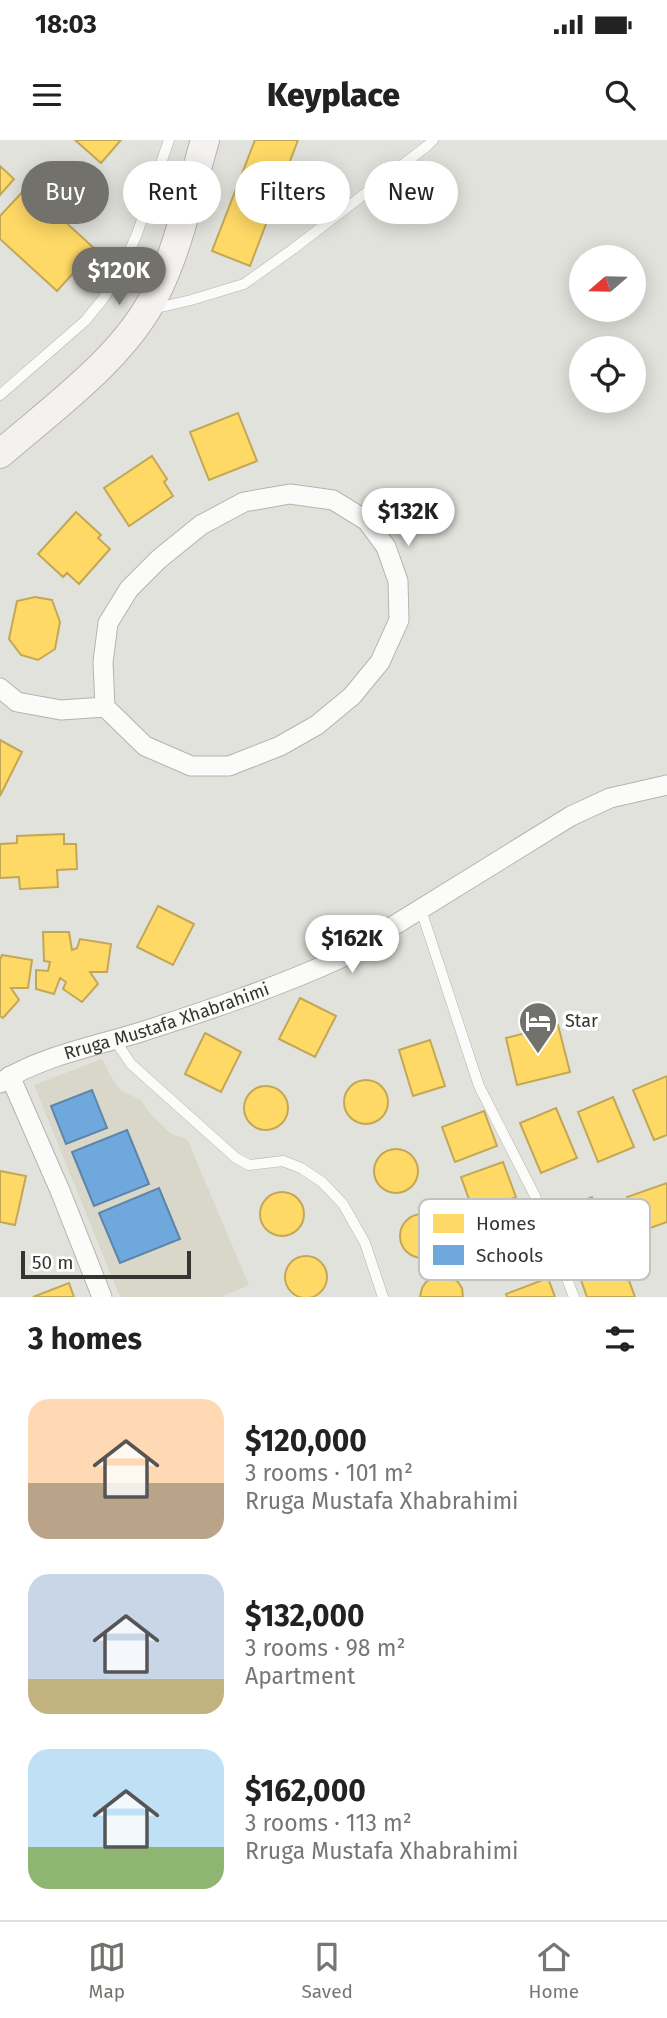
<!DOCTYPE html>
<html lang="en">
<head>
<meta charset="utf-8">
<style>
  :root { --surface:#fff; --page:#f6f6f6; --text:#222; --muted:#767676; --line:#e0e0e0; --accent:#72716c }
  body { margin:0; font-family:"Fira Sans",sans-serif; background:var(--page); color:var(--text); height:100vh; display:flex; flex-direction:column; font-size:26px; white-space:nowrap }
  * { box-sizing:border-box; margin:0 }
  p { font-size:23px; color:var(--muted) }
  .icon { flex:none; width:38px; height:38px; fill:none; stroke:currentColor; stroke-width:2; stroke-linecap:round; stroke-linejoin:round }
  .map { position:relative; height:1157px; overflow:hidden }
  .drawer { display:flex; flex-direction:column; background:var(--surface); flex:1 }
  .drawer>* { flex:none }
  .hud { position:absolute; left:21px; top:21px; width:626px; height:63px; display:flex; gap:14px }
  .needle { width:46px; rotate:250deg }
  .buttons { position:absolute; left:569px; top:105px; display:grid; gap:14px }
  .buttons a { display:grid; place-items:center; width:77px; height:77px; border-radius:50%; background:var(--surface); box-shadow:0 4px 18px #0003; font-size:35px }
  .scale { position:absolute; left:21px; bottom:18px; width:170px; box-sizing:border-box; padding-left:7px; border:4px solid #353430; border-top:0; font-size:19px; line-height:24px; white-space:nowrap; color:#353430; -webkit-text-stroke:5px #fff; paint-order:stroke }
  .price { position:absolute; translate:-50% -60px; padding:0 16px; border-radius:24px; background:#fff; color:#222; font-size:23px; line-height:46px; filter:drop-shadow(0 2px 4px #0008) }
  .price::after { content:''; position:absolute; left:50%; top:42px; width:21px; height:16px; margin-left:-10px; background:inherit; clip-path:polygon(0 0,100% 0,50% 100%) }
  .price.on { background:var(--accent); color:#fff }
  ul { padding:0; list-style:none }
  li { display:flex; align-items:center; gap:21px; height:175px; padding:0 28px }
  li span { display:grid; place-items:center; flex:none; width:196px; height:140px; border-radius:21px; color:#555 }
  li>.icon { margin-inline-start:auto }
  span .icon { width:84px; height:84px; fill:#fffc; stroke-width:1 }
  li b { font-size:30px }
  h2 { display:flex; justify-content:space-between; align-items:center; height:84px; padding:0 28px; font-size:30px }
  .chip { padding:0 24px; border-radius:32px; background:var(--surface); box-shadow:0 4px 18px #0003; font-size:24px; line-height:63px }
  .chip.on { background:var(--accent); color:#fff }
  .status { display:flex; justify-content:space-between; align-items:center; height:49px; padding:0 35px; background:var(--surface); direction:ltr }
  .status svg { height:19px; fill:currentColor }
  header { display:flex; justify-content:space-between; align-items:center; height:91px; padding:0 28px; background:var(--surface); font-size:32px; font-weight:800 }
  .tab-bar { display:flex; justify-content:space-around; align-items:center; height:98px; border-top:2px solid var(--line); background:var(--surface); font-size:19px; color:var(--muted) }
  .tab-bar a { display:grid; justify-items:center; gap:4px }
  .tab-bar .on { color:var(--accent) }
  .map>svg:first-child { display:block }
</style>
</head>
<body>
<div class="status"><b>18:03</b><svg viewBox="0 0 49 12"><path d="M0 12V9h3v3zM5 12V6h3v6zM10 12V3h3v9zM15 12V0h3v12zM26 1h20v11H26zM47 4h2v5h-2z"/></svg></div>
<header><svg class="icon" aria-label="menu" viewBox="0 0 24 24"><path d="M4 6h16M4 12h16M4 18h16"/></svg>Keyplace<svg class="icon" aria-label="search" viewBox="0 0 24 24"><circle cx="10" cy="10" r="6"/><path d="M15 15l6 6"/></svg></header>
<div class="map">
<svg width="667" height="1157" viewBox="0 0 667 1157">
  <rect width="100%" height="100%" fill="#e2e2dc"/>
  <path fill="#d9d7ca" d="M 102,919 L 110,935 L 120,950 L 141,960 L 150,974 L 171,994 L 187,999 L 249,1145 L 221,1157 L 120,1157 L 34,945 Z"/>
  <path fill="#ffd966" stroke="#c2a856" stroke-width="2" d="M 75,0 L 121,0 L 101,23 Z
    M 255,0 L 298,0 L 250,126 L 212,111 Z
    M 0,26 L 14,39 L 0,55 Z
    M 27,47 L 95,109 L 57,151 L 0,99 L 0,76 Z
    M 238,273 L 257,321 L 209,340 L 190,292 Z
    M 152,316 L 167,339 L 164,342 L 173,356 L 129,386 L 104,348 Z
    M 76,372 L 101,395 L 98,398 L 110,409 L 79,444 L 67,433 L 63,437 L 38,414 Z
    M 35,457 L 52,460 L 60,482 L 55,509 L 38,520 L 21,515 L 9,499 L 17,461 Z
    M 0,600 L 22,612 L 0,656 Z
    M 64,694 L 64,704 L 76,704 L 77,729 L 57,730 L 58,747 L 20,749 L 19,737 L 0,738 L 0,704 L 17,703 L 17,696 Z
    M 158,766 L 194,784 L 173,825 L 137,807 Z
    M 43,792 L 69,792 L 72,810 L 77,808 L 80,799 L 111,804 L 107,832 L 90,832 L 98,844 L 82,862 L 63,849 L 66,842 L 60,838 L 54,854 L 36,849 L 36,830 L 48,831 L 50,822 L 44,821 Z
    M 2,815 L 32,820 L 28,848 L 11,848 L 19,860 L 3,878 L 0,876 L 0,820 Z
    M 300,858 L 336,876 L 315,917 L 279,899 Z
    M 558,885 L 570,932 L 517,945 L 506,898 Z
    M 205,893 L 241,912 L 221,952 L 185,934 Z
    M 430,900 L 445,946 L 413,956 L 399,910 Z
    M 667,936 L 667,995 L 654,1000 L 633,950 Z
    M344 962a22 22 0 1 1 44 0a22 22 0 1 1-44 0Z
    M244 968a22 22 0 1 1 44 0a22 22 0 1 1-44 0Z
    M 613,957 L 634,1007 L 598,1022 L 578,972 Z
    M 556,968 L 577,1018 L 541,1033 L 520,983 Z
    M 484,971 L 497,1006 L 455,1022 L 442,987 Z
    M374 1031a22 22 0 1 1 44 0a22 22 0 1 1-44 0Z
    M 503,1022 L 516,1057 L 474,1073 L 461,1037 Z
    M 0,1031 L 26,1036 L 15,1085 L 0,1082 Z
    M 667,1043 L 667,1082 L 639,1092 L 627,1057 Z
    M260 1074a22 22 0 1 1 44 0a22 22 0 1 1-44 0Z
    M 592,1057 L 611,1104 L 574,1119 L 555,1072 Z
    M400 1096a22 22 0 1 1 44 0a22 22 0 1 1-44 0Z
    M285 1137a21 21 0 1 1 42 0a21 21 0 1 1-42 0Z
    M 623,1124 L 635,1157 L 587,1157 L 581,1140 Z
    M 438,1135 L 452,1138 L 458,1142 L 462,1148 L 463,1157 L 420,1157 L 422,1148 L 426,1142 Z
    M 548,1138 L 555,1157 L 507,1157 L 506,1154 Z
    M 69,1143 L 74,1157 L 33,1157 Z"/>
  <path fill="#6fa8dc" stroke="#5e85a8" stroke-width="2" d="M 92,950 L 107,988 L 66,1004 L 51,966 Z
    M 127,990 L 149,1044 L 94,1066 L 72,1012 Z
    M 159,1048 L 180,1099 L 120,1123 L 99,1073 Z"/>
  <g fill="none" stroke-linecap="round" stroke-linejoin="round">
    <defs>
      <path id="lane" d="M 153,166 L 161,167 L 191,160 L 244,144 L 293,109 L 427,6 L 433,0
        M 0,255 L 85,181 L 103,159 L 119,135 L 137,94 L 169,0
        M 421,770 L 479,946 L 535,1056 L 574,1157
        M 115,900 L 131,924 L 236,1018 L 249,1025 L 283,1021 L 301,1028 L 322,1042 L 343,1064 L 365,1103 L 383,1157"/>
      <g id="street">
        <path d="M 0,548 L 17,562 L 61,570 L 105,567 L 145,606 L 191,626 L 229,626 L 280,606 L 317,585 L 352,556 L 380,522 L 399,480 L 398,441 L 386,407 L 367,381 L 333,360 L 290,354 L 244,362 L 201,385 L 159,419 L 129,449 L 108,483 L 103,522 L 105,567"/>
        <path d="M 10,936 L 61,1053 L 102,1157"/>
        <path id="s1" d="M 0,943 C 38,917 96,906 141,892 C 209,870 278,847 343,817 L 571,676 L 610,658 L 667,645"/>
      </g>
      <path id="secondary" d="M 0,314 C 53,268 125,217 156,153 C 180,105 190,51 205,0"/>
    </defs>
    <use href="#lane" stroke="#b4b4af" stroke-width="11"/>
    <use href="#street" stroke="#b4b4af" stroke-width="21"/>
    <use href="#secondary" stroke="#b4b4af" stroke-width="30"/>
    <use href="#lane" stroke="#fbfbfa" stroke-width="10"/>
    <use href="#street" stroke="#fbfbfa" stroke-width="19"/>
    <use href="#secondary" stroke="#f5f1f0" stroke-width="28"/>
  </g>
  <defs>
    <symbol id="hotel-pin" viewBox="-11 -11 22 30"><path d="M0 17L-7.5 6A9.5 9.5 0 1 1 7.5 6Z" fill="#72716c" stroke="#fff"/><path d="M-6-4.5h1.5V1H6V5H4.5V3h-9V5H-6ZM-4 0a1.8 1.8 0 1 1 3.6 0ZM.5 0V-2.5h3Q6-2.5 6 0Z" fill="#fff"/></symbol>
  </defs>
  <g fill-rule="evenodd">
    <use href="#hotel-pin" x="516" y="859" width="44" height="60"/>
  </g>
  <g text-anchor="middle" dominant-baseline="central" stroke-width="7" stroke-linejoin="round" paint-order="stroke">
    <g font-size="18" fill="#353430" stroke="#fff">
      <text stroke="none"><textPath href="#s1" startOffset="178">Rruga Mustafa Xhabrahimi</textPath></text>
    </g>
    <g font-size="18" fill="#353430" stroke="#fff" text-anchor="start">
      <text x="565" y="881">Star</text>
    </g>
  </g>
  <rect x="419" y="1059" width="231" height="81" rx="10" fill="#fff" stroke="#c2c2c1" stroke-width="2"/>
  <rect x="433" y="1074" width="31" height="19" fill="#ffd966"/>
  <rect x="433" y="1105" width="31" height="20" fill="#6fa8dc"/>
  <g font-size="19" fill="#353430">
    <text x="476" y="1090">Homes</text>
    <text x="476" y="1122">Schools</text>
  </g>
</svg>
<div class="buttons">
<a><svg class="needle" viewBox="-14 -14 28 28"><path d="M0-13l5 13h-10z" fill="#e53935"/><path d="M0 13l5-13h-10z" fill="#767676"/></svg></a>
<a><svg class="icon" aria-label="locate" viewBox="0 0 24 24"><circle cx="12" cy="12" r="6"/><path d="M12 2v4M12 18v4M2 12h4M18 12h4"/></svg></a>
</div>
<div class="scale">50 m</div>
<b class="price on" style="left:119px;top:167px">$120K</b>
<b class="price" style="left:408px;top:408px">$132K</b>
<b class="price" style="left:352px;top:835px">$162K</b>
<div class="hud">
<a class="chip on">Buy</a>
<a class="chip">Rent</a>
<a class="chip">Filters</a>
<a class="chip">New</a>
</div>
</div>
<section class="drawer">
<h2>3 homes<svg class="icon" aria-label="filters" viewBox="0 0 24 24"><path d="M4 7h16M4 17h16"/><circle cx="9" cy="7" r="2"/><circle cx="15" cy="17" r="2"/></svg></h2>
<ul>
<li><span style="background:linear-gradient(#ffd9b3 60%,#b9a48a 0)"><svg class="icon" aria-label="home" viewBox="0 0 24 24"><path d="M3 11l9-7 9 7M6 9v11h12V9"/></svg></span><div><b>$120,000</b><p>3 rooms · 101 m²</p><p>Rruga Mustafa Xhabrahimi</p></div></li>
<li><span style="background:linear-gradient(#c9d6e8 75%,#c2b280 0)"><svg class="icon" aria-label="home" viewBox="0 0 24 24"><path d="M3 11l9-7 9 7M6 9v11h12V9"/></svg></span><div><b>$132,000</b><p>3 rooms · 98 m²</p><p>Apartment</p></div></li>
<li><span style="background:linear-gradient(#bfe0f5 70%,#8fb573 0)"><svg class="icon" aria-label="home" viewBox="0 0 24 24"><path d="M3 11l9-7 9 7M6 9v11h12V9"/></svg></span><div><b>$162,000</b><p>3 rooms · 113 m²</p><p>Rruga Mustafa Xhabrahimi</p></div></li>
</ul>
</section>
<nav class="tab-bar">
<a class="on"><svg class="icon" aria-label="map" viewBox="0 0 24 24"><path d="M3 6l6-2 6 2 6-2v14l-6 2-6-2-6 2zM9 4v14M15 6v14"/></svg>Map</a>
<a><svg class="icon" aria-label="saved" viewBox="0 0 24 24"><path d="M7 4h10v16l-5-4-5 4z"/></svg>Saved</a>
<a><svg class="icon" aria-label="home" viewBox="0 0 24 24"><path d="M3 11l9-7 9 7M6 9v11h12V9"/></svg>Home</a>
</nav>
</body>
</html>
